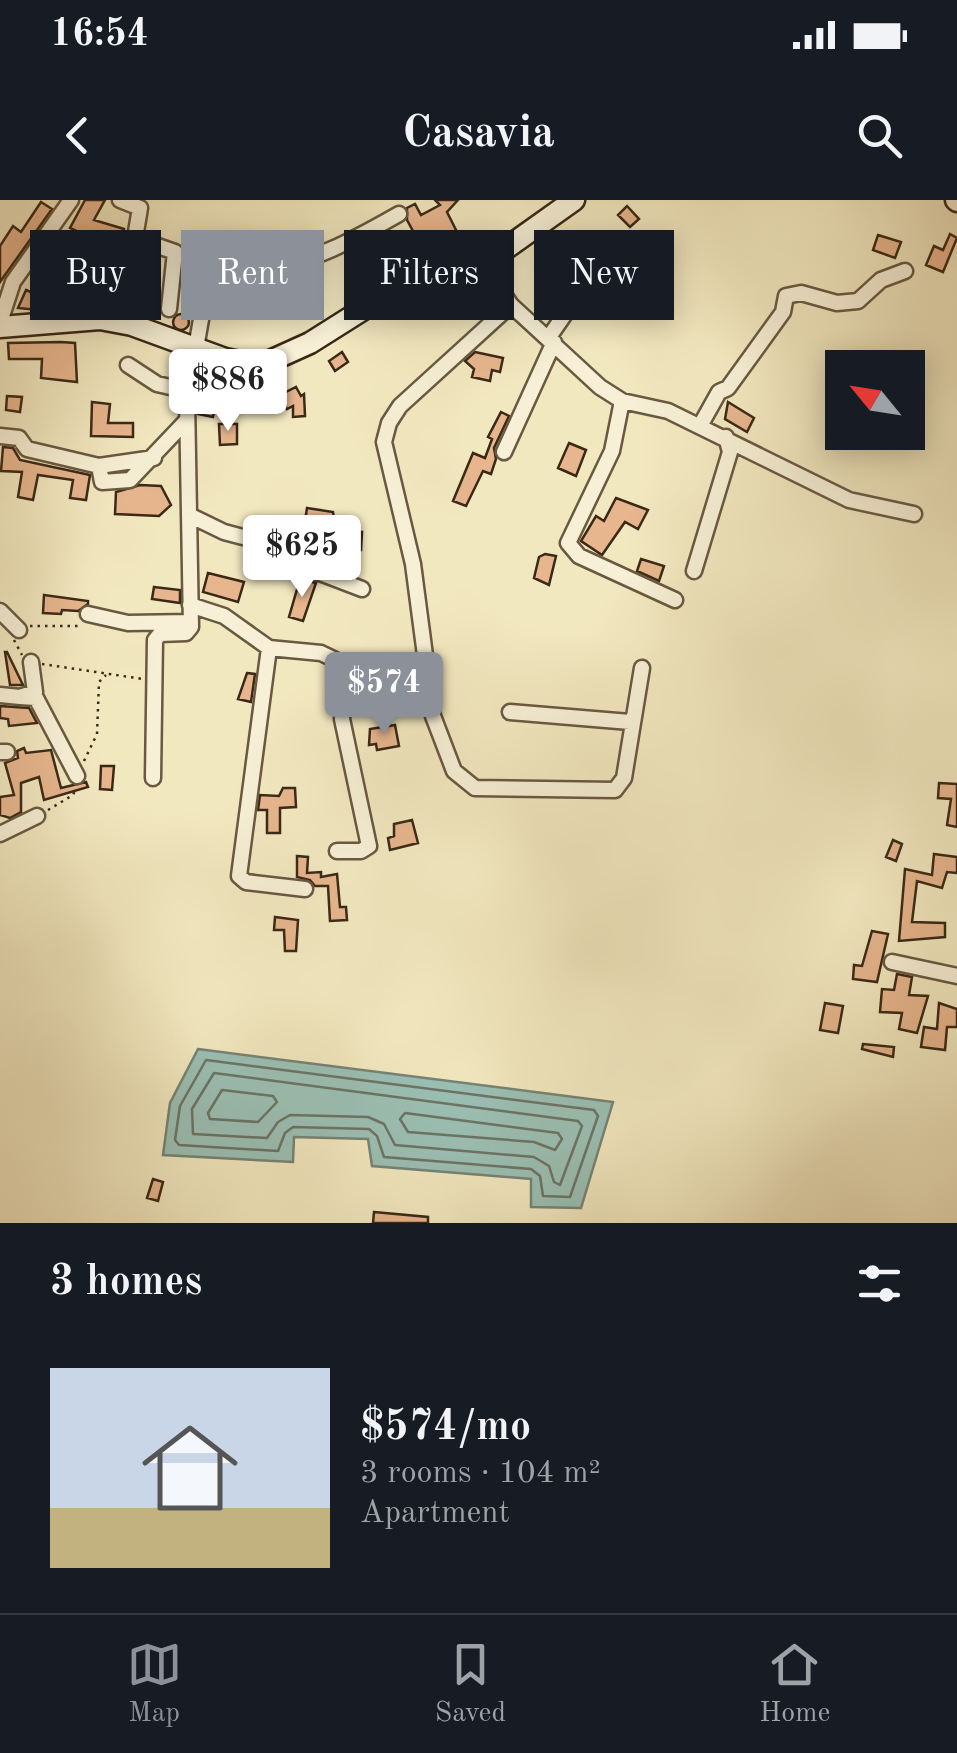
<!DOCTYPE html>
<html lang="en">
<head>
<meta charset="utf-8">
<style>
  :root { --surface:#171b24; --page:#20242c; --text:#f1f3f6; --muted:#9ea1a6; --line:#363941; --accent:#8c9099 }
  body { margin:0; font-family:"Old Standard TT",serif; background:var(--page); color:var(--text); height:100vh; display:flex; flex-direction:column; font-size:38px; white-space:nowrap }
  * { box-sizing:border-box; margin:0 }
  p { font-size:32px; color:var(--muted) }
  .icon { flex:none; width:55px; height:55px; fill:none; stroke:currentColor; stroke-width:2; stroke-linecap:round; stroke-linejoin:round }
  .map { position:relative; height:1023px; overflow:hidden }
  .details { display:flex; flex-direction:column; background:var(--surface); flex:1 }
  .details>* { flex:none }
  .banner { position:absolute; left:30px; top:30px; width:898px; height:90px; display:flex; gap:20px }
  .needle { width:65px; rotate:300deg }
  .fabs { position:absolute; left:825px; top:150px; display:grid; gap:20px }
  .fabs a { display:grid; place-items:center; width:100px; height:100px; border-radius:0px; background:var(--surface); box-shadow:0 5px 25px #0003; font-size:50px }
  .price { position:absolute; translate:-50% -85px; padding:0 22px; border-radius:10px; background:#fff; color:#222; font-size:32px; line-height:65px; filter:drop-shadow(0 2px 5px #0008) }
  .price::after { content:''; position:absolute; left:50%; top:60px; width:30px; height:22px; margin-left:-15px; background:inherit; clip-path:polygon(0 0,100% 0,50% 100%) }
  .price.on { background:var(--accent); color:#fff }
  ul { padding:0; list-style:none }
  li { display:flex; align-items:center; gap:30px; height:250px; padding:0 50px }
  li+li { border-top:2px solid var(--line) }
  li span { display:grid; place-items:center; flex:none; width:280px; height:200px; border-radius:0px; color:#555 }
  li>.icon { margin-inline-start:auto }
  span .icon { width:120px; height:120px; fill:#fffc; stroke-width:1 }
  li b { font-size:42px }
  h2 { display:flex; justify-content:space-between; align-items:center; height:120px; padding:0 50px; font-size:42px }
  .pill { padding:0 35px; border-radius:0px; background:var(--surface); box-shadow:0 5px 25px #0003; font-size:35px; line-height:90px }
  .pill.on { background:var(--accent); color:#fff }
  .status { display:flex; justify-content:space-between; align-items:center; height:70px; padding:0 50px; background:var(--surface); direction:ltr }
  .status svg { height:28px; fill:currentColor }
  header { display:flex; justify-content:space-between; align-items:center; height:130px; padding:0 50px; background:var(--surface); font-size:45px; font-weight:700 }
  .menu { display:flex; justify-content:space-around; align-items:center; height:140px; border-top:2px solid var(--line); background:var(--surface); font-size:28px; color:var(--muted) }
  .menu a { display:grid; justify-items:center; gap:5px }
  .menu .on { color:var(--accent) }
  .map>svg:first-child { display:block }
</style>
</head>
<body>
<div class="status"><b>16:54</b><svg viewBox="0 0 49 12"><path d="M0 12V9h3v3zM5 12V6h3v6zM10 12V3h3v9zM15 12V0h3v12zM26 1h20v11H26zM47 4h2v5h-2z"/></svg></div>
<header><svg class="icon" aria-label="back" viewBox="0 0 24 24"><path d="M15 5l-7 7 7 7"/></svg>Casavia<svg class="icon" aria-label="search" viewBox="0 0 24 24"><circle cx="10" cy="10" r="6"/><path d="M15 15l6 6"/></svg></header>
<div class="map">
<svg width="957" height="1023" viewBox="0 0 957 1023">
  <rect width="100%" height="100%" fill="#f2e8c0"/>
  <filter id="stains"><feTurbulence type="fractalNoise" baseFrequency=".002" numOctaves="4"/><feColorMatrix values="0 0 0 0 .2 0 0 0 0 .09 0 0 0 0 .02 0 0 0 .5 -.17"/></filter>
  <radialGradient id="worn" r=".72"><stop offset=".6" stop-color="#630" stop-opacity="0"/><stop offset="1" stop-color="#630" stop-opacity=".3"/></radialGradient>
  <path fill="#9bc0b5" stroke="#758475" stroke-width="2.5" d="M 198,849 L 613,902 L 581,1008 L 531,1007 L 531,979 L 372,966 L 368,939 L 294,937 L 293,962 L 163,955 L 170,903 Z"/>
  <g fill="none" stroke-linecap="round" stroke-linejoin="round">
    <path stroke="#6b7466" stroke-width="2.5" d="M 206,860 L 594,910 L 598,916 L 570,997 L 543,996 L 540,976 L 531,969 L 384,957 L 377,936 L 369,929 L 293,927 L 285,933 L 278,951 L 179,945 L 175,940 L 180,906 Z
      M 214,873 L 578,921 L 582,926 L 560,985 L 554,982 L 549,966 L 534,957 L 395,945 L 384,924 L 368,917 L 290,915 L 278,922 L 267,938 L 193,934 L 192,909 Z
      M 222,890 L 273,896 L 277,902 L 258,922 L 210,919 L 208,913 Z
      M 405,913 L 558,933 L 562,939 L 555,950 L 534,942 L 408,932 L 400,919 Z"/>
  </g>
  <path fill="#e7b68e" stroke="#3b2916" stroke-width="2.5" d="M 85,0 L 105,0 L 94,20 L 124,29 L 121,47 L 104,44 L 96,68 L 85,64 L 94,39 L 70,28 Z
    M 435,0 L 458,0 L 447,12 L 457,32 L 441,41 L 436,33 L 419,42 L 407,20 L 407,8 L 415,4 L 421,15 L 440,5 Z
    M 41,2 L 52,9 L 0,82 L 0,46 L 13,26 L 21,32 Z
    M 627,6 L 639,19 L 630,27 L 618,15 Z
    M 228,33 L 231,54 L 194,59 L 184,65 L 186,53 L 207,52 L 206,45 L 218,44 L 216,36 Z
    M 950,34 L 957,38 L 943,72 L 926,65 L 934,46 L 943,50 Z
    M 878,35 L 901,42 L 895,58 L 873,50 Z
    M 128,46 L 139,51 L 138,62 L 146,65 L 142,75 L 125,69 L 132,50 Z
    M 26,90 L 43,97 L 38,110 L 18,108 Z
    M173 122a8 8 0 1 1 16 0a8 8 0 1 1-16 0Z
    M 61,142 L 75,143 L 77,182 L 41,178 L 42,159 L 9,159 L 8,143 Z
    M 342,152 L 348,162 L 335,171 L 329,161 Z
    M 475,152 L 503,158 L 500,172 L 492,170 L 490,181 L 472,177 L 474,169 L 465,161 Z
    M 296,187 L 301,196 L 304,194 L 305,216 L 293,217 L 293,206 L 287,209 L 280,195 Z
    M 272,189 L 280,201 L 268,209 L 260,197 Z
    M 202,190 L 218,192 L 213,217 L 198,214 Z
    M 7,196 L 22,197 L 20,212 L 6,210 Z
    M 92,202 L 110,204 L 108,223 L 133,223 L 133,237 L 91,236 Z
    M 728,202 L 754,218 L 747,232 L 725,219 Z
    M 501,212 L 509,216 L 494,248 L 496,259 L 491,274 L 483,271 L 466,306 L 453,301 L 473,253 L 485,258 L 492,239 L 488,237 Z
    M 219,224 L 237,224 L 237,244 L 220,245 Z
    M 569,243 L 586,250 L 576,276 L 558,268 Z
    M 3,247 L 13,248 L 20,260 L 90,275 L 86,300 L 70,298 L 73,280 L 38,275 L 33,300 L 18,297 L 22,272 L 1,271 Z
    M 140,285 L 161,286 L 171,305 L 159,316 L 115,314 L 116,292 Z
    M 616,298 L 648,310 L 638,329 L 625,322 L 602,355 L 581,341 L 596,316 L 604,321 Z
    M 307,308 L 333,312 L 335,325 L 305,321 Z
    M 328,331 L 362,332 L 361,350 L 328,352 Z
    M 545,354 L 556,356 L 549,385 L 534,378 L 539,357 Z
    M 641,359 L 664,366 L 659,381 L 637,371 Z
    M 208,373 L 244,382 L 238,402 L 203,392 Z
    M 300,379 L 316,383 L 303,421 L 289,417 Z
    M 154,387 L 180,390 L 180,403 L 152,399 Z
    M 44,395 L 88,401 L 88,404 L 78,411 L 62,410 L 61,414 L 43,413 Z
    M 5,452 L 7,452 L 23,485 L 10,485 Z
    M 247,473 L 255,474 L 251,502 L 238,499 Z
    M 369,482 L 390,491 L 381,510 L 364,502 Z
    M 0,506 L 29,508 L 37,523 L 9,526 L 8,519 L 0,518 Z
    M 395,525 L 399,546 L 377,550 L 376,544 L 369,545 L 370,529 Z
    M 24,548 L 26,553 L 51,550 L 61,588 L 86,582 L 88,587 L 44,600 L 39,577 L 21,583 L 21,612 L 10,618 L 0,615 L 0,597 L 14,595 L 5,563 L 18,558 L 17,551 Z
    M 101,566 L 114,566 L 112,590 L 100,589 Z
    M 939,583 L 957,584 L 957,627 L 947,625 L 951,599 L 938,598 Z
    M 283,588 L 295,588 L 296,607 L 280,608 L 280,633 L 267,633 L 267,610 L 258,610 L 260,595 L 279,596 Z
    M 412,620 L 418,643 L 390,650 L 388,638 L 394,636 L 394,624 Z
    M 893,640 L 902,644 L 896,661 L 886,657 Z
    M 934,654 L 957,657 L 957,673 L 947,672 L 942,688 L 917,681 L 912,722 L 945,723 L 945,737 L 899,741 L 905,669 L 932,675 Z
    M 297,656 L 308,657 L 307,673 L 321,672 L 321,677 L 337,674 L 340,707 L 346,707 L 347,720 L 330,721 L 328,686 L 315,686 L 310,680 L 297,677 Z
    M 275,717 L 298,720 L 296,751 L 285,751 L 284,730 L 274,730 Z
    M 872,731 L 888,734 L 877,782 L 853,779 L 854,765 L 862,766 Z
    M 897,774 L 912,777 L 909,795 L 928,796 L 917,833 L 899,829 L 902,813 L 880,812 L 882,789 L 894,790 Z
    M 825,803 L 843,806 L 838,833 L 820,830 Z
    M 939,803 L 957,809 L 957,827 L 947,827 L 945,850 L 921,847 L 924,827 L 937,829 Z
    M 863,844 L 894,847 L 893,857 L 862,849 Z
    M 153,979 L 163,982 L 158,1001 L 147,998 Z
    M 374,1012 L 428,1017 L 428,1023 L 373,1023 Z"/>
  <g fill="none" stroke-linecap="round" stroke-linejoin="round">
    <defs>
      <path id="minor" d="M 120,0 L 140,8 L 135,38 L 175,52 L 169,109
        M 484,64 L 511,105 L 600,187 L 622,201 L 668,211 L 849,300 L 914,314
        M 511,105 L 400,206 L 389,223 L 384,242 L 413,364 L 433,516 L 454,571 L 475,588 L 615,590 L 624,578 L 642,468
        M 0,122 L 13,82 L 71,0
        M 549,137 L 613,45
        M 128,165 L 157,184 L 188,191
        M 622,201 L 612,251 L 568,343 L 579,356 L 675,400
        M 700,226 L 719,192 L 728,188 L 783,112 L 786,96 L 801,93 L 837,103 L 858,101 L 881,80 L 905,71
        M 0,236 L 19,238 L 27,249 L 99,266 L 154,258
        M 504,252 L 554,142
        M 99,266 L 102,282 L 130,280 L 187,220
        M 189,315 L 224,332 L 303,353
        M 279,348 L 275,362 L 279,369 L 307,368 L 362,389
        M 694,371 L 730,252 L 726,237
        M 190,405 L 224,416 L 269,448 L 239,676 L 246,682 L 305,689
        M 0,411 L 19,430
        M 88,414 L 128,423 L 190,422
        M 269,448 L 321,453 L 348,466 L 342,519 L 369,646 L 361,651 L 337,651
        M 31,462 L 35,492 L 20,497 L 36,498 L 77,576
        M 0,495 L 20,497
        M 510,512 L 630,522
        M 0,552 L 7,552
        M 153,578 L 155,440 L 160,434 L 186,433 L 191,427 L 187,199 L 203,108 L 196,69 C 226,63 241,69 267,67 C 312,64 360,36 399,14
        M 0,634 L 37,616
        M 892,762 L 957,776"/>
      <path id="secondary" d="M 956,0 L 957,1
        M 0,127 L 100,119 L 132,125 L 225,159 L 259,166 L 310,143 L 375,102 L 484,64 L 574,0"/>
    </defs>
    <use href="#minor" stroke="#695940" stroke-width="19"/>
    <use href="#secondary" stroke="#3b2916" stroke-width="25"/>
    <path stroke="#3b2916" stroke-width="2.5" stroke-dasharray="2.5 5" stroke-linecap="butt" d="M 30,426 L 81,426
      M 14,440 L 22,455
      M 42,464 L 143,479
      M 84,561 L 97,534 L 99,482 L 106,475
      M 48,610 L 73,595 L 76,588"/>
    <use href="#minor" stroke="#f7f0d6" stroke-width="14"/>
    <use href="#secondary" stroke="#f7f0d6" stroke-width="20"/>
  </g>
  <rect width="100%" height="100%" filter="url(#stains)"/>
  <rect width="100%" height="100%" fill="url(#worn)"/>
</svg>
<div class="fabs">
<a><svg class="needle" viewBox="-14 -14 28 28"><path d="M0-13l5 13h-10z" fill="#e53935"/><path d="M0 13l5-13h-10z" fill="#9ea1a6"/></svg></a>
</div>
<b class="price" style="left:228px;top:234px">$886</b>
<b class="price" style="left:302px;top:400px">$625</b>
<b class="price on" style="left:384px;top:537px">$574</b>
<div class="banner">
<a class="pill">Buy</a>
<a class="pill on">Rent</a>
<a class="pill">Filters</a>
<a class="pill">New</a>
</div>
</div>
<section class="details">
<h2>3 homes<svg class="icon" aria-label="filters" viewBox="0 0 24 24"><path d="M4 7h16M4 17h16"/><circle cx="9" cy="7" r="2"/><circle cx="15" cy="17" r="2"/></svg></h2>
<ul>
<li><span style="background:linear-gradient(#c9d6e8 70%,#c2b280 0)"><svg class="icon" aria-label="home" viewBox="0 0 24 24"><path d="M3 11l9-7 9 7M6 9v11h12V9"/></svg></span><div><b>$574/mo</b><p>3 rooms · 104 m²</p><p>Apartment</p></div></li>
</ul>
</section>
<nav class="menu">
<a class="on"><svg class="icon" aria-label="map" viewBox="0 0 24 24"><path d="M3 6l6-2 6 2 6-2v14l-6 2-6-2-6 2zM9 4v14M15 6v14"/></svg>Map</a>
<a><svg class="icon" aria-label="saved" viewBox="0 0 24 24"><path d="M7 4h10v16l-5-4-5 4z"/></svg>Saved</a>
<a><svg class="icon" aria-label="home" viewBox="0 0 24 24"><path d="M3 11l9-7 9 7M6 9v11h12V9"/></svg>Home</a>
</nav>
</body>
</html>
